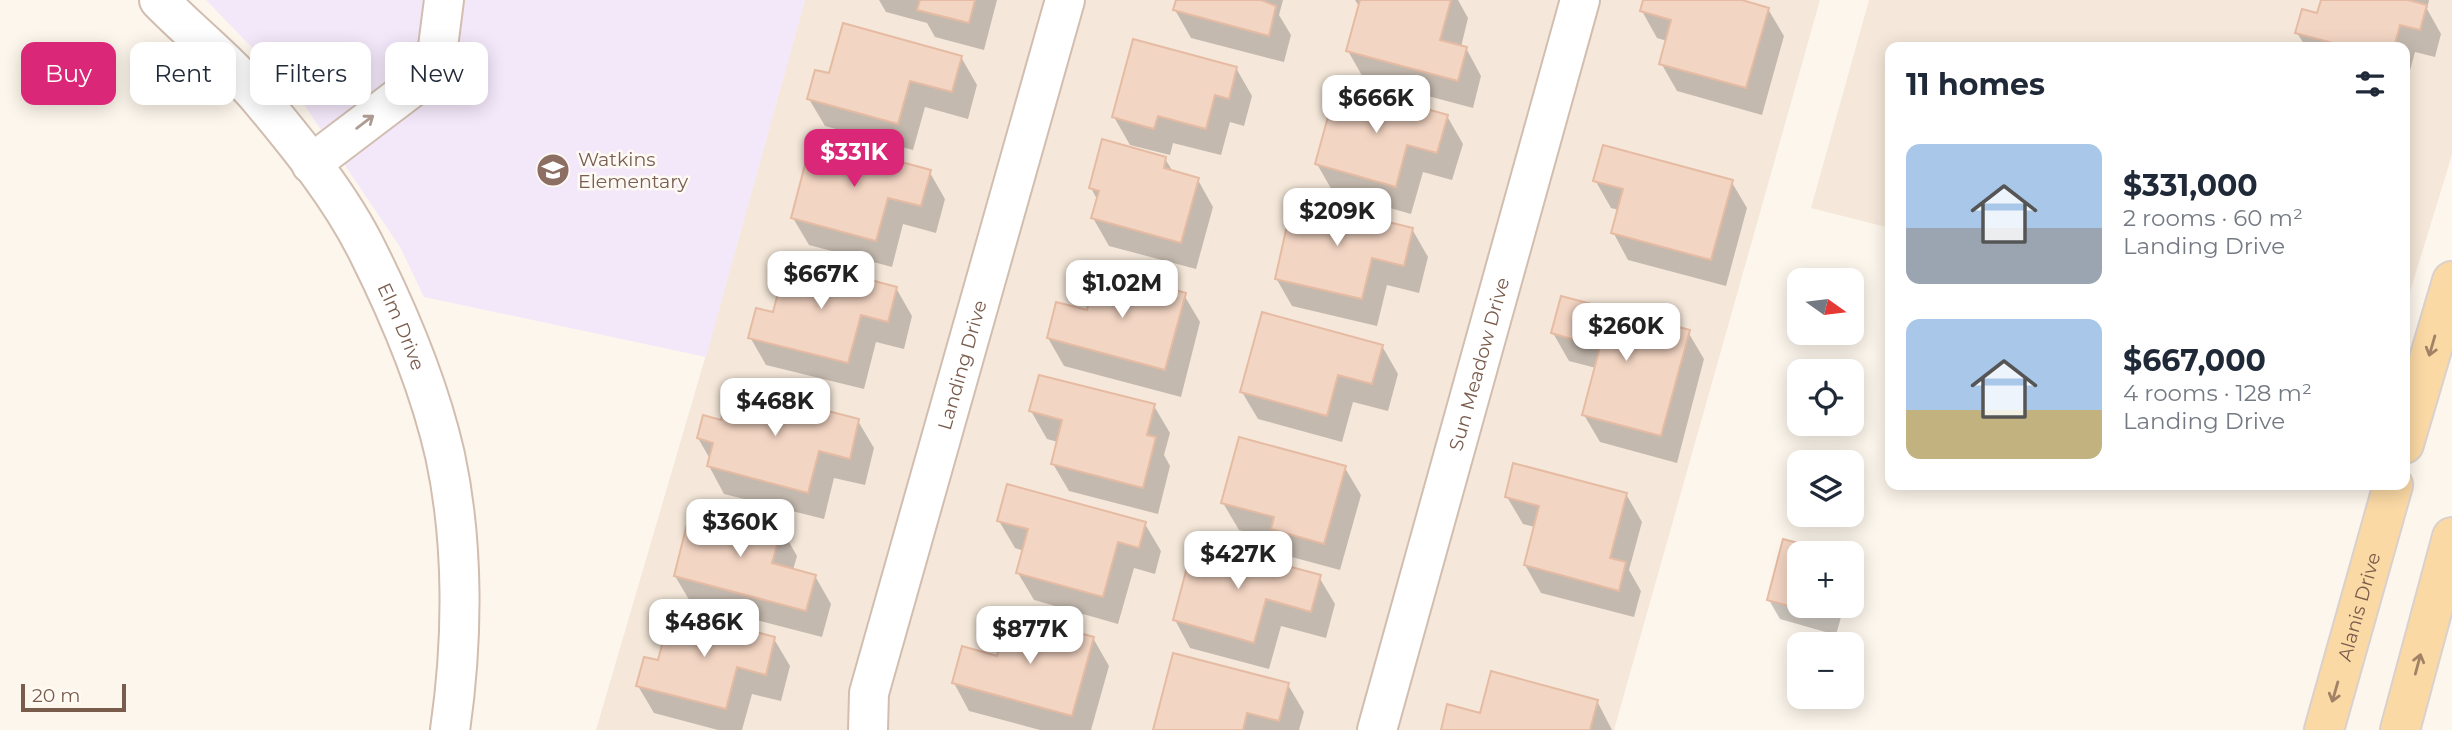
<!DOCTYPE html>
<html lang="en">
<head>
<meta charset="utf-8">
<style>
  :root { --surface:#fff; --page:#f6f6f7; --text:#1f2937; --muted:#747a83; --accent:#db2777 }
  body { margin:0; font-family:Montserrat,sans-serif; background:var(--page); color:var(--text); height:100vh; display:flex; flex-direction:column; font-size:26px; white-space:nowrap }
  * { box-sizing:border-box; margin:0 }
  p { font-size:23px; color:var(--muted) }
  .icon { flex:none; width:38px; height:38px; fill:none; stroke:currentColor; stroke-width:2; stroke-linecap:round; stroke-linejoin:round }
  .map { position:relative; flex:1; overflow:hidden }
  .details { position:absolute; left:1885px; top:42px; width:525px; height:448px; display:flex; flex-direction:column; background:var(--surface); border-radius:14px; box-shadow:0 4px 18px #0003 }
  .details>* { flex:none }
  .guide { position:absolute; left:21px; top:42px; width:665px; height:63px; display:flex; gap:14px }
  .needle { width:46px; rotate:104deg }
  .buttons { position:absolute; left:1787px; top:268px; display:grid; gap:14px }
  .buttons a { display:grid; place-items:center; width:77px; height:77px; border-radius:14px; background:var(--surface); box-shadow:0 4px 18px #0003; font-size:35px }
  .scale { position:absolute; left:21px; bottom:18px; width:105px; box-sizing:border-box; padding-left:7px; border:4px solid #7a5c4d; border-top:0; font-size:19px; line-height:24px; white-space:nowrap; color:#7a5c4d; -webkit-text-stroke:5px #fffaf3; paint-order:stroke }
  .price { position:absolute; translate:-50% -60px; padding:0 16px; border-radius:14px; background:#fff; color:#222; font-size:23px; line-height:46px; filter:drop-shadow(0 2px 4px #0008) }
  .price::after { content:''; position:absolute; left:50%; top:42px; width:21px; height:16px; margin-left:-10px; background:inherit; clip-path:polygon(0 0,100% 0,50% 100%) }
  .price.current { background:var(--accent); color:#fff }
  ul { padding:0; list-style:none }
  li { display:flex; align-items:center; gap:21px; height:175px; padding:0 21px }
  li span { display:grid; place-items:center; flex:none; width:196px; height:140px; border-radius:14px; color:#555 }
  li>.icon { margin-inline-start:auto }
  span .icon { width:84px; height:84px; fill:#fffc; stroke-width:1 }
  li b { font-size:30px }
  h2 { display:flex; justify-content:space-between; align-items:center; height:84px; padding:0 21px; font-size:30px }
  .pill { padding:0 24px; border-radius:14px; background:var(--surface); box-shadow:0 4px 18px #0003; font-size:24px; line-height:63px }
  .pill.current { background:var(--accent); color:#fff }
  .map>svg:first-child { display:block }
</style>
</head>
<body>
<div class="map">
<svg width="2452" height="730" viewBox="0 0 2452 730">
  <rect width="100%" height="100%" fill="#fdf6ec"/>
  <path fill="#f5e8da" d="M 805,0 L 1820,0 L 1614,730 L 596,730 L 708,348 Z
    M 1869,0 L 2452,0 L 2452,155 L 2405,308 L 2404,47 L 1890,47 L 1890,228 L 1811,208 Z"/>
  <path fill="#f3e8fa" d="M 206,0 L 805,0 L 706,357 L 424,297 L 400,247 L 297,94 Z"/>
  <path fill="#0003" d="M 879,0 L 997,0 L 984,50 L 935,37 L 927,23 L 886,12 Z
    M 1178,0 L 1283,0 L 1279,15 L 1291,35 L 1284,62 L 1191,38 L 1175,10 Z
    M 1355,0 L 1458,0 L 1468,18 L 1461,47 L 1466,48 L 1481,76 L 1473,108 L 1364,79 L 1348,51 L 1360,8 Z
    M 1645,0 L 1735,0 L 1768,9 L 1784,36 L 1762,115 L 1677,91 L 1661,63 L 1667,41 L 1657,38 L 1642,11 Z
    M 2322,0 L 2429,0 L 2427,9 L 2441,34 L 2435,57 L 2415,52 L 2406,85 L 2404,47 L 2306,47 L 2297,33 L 2318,15 Z
    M 961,57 L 977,85 L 968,119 L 925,107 L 913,150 L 825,126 L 809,99 L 830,76 Z
    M 1236,68 L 1252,96 L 1244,126 L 1230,122 L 1221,155 L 1173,143 L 1170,155 L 1130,145 L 1114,117 Z
    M 1447,116 L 1463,144 L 1452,180 L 1423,172 L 1411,214 L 1333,192 L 1317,164 Z
    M 1165,159 L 1174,173 L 1198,180 L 1213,207 L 1196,269 L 1109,246 L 1093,218 L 1098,201 L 1091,188 Z
    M 929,171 L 945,199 L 936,233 L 903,224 L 892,267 L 809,245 L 793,218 Z
    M 1595,180 L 1731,181 L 1747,208 L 1726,286 L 1628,260 L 1613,232 L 1619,210 L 1611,208 Z
    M 1412,229 L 1428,257 L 1419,293 L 1387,285 L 1377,326 L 1292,306 L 1276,278 Z
    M 896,288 L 912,316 L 904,349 L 876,342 L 864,389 L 766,365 L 750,337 L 774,314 Z
    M 1184,295 L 1200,322 L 1181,397 L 1064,366 L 1048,338 L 1088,312 Z
    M 1688,332 L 1704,359 L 1677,463 L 1600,442 L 1584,415 L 1596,368 L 1569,361 L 1553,333 Z
    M 1382,346 L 1398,374 L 1388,411 L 1353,402 L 1342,442 L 1258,419 L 1242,392 Z
    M 1154,406 L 1170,433 L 1164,455 L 1170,466 L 1158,514 L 1069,491 L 1053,464 L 1058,442 L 1047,439 L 1031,411 Z
    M 858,421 L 874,448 L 865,485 L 834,478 L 824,519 L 724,494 L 709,466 L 710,459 L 698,438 L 722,422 Z
    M 1345,468 L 1361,495 L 1340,570 L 1288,556 L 1280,541 L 1239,530 L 1223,503 Z
    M 1626,494 L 1642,522 L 1629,570 L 1641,591 L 1634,617 L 1541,593 L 1525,565 L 1535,527 L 1523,524 L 1507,497 Z
    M 999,521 L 1145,524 L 1161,551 L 1155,574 L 1134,568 L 1118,624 L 1034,600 L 1018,573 L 1024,551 L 1015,548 Z
    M 781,528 L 797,556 L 793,570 L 815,576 L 831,604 L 822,637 L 691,603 L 675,576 Z
    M 1784,541 L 1829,553 L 1799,553 L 1799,606 L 1844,606 L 1836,635 L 1780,619 L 1769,600 Z
    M 1319,577 L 1335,604 L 1326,638 L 1281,626 L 1269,669 L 1190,648 L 1175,620 Z
    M 1093,638 L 1109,666 L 1091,730 L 1040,730 L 969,711 L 954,683 L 998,658 Z
    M 774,639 L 790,666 L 781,701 L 752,694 L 742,730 L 718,730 L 654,713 L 638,686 L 659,663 Z
    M 1288,685 L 1304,712 L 1299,730 L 1155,730 Z
    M 1597,701 L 1612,730 L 1443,730 L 1481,715 Z"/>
  <path fill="#f3d5c3" stroke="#e6bba3" stroke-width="2" d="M 920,0 L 975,0 L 969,23 L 917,10 Z
    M 1176,0 L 1261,0 L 1276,6 L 1269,36 L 1173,10 Z
    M 1360,0 L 1451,0 L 1440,40 L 1467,47 L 1458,81 L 1346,51 Z
    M 1643,0 L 1742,0 L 1769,8 L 1746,88 L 1659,64 L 1671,20 L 1640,11 Z
    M 2321,0 L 2408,0 L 2427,5 L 2420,30 L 2400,25 L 2394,47 L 2348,47 L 2295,33 L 2302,9 L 2317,13 Z
    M 843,23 L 962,56 L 952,92 L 910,81 L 898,124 L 807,99 L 815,70 L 829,73 Z
    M 1133,39 L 1237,67 L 1229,99 L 1215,95 L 1206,129 L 1158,116 L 1154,129 L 1112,117 Z
    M 1337,84 L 1448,115 L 1437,153 L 1407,145 L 1396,187 L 1315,164 Z
    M 812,138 L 931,170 L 921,206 L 888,198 L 876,241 L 791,218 Z
    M 1102,139 L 1166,157 L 1164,168 L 1199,178 L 1181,243 L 1091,218 L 1099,191 L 1089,188 Z
    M 1603,145 L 1733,180 L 1711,260 L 1611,233 L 1623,189 L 1593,181 Z
    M 1293,199 L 1413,228 L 1404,266 L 1372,258 L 1362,299 L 1275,279 Z
    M 787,258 L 897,287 L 888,322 L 861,315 L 848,363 L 748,338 L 756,308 L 773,312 Z
    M 1097,269 L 1186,293 L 1165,370 L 1047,338 L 1056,302 L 1087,310 Z
    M 1561,296 L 1690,330 L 1661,436 L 1582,415 L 1600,347 L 1551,333 Z
    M 1262,312 L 1383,345 L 1372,384 L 1338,375 L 1327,416 L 1240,392 Z
    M 1039,375 L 1155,404 L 1147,435 L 1156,437 L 1143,488 L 1051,464 L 1062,420 L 1029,411 Z
    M 730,386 L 859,419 L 850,459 L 819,451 L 808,493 L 707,466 L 713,443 L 697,438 L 703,415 L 721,420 Z
    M 1239,437 L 1346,466 L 1324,544 L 1271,529 L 1274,517 L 1221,503 Z
    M 1513,463 L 1627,493 L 1610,558 L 1626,562 L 1619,591 L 1524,565 L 1539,506 L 1505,497 Z
    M 1007,484 L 1146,522 L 1139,548 L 1118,542 L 1103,597 L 1016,573 L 1028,529 L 997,521 Z
    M 692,504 L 782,527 L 772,563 L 816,575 L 806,611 L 674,576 Z
    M 1783,539 L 1835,553 L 1799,553 L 1799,606 L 1828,606 L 1825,616 L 1767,600 Z
    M 1194,541 L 1321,575 L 1311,612 L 1266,599 L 1254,643 L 1173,620 Z
    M 671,610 L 775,637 L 766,675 L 737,667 L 726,709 L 636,686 L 644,657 L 658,660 Z
    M 1008,614 L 1094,637 L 1072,716 L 952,683 L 962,646 L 997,656 Z
    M 1173,653 L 1289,683 L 1279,721 L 1247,713 L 1243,730 L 1153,730 Z
    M 1491,671 L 1598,700 L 1590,730 L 1441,730 L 1447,704 L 1480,713 Z"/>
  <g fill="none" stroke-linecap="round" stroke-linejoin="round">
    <defs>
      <g id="minor">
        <path id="s1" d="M 159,0 C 192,34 231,64 261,100 C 300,147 341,197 368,252 C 400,316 429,385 445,455 C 464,543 463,641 450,730"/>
        <path d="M 311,164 L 435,70 L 444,0"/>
        <path id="s2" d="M 868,730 L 869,693 L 1065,0"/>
        <path id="s3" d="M 1377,730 L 1580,0"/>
      </g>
      <g id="major">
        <path d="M 2404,444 L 2452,281"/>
        <path id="s4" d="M 2324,730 L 2393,485"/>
        <path d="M 2400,730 L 2452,537"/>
      </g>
    </defs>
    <use href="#minor" stroke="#d1beb0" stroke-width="42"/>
    <use href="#major" stroke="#dad1cd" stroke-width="42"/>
    <use href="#minor" stroke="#fff" stroke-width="38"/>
    <use href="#major" stroke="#fbd9a5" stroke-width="38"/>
  </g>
  <defs><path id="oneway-shaft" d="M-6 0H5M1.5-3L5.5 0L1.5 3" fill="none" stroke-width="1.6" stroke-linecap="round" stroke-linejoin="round" transform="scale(1.75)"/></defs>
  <use stroke="#af9d94" href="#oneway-shaft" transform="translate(365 122) rotate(-37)"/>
  <g stroke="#a18267">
    <use href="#oneway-shaft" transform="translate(2432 346) rotate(106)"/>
    <use href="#oneway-shaft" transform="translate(2418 664) rotate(-75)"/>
    <use href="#oneway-shaft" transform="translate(2335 692) rotate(106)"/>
  </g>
  <defs>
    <symbol id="school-disc" viewBox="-11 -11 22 22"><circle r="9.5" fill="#8d6e63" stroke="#fffaf3"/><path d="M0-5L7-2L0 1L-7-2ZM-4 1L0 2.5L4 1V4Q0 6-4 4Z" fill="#fff"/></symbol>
  </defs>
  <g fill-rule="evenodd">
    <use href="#school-disc" x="534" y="151" width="38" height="38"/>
  </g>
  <g text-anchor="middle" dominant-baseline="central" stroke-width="5" stroke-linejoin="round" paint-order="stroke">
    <g font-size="19" fill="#785e54" stroke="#fffaf3" text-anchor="start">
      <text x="578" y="159">Watkins<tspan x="578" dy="22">Elementary</tspan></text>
    </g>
    <g font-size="19" fill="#7a5c4d" stroke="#fffaf3">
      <text stroke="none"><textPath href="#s1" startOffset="411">Elm Drive</textPath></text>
      <text stroke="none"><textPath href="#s2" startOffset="378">Landing Drive</textPath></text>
      <text stroke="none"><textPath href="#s3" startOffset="380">Sun Meadow Drive</textPath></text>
      <text stroke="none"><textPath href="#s4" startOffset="128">Alanis Drive</textPath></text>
    </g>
  </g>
</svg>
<div class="buttons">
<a><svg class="needle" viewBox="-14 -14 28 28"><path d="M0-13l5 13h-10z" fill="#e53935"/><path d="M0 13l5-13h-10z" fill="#747a83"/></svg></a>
<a><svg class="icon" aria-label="locate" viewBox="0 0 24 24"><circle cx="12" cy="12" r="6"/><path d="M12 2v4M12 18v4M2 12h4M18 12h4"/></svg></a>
<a><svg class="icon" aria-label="layers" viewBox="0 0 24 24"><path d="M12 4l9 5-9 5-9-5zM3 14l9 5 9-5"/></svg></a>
<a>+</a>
<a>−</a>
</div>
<div class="scale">20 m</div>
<b class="price" style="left:1376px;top:135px">$666K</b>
<b class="price current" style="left:854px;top:189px">$331K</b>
<b class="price" style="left:1337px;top:248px">$209K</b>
<b class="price" style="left:821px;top:311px">$667K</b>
<b class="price" style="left:1122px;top:320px">$1.02M</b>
<b class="price" style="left:1626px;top:363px">$260K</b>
<b class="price" style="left:775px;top:438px">$468K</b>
<b class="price" style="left:740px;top:559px">$360K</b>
<b class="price" style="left:1238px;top:591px">$427K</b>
<b class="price" style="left:704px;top:659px">$486K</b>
<b class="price" style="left:1030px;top:666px">$877K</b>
<div class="guide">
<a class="pill current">Buy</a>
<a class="pill">Rent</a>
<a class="pill">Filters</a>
<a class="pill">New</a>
</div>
<section class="details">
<h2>11 homes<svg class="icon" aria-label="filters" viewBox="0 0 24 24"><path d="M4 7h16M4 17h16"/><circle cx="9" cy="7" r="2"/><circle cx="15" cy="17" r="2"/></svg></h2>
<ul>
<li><span style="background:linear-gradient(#a9c7e8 60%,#9aa5b1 0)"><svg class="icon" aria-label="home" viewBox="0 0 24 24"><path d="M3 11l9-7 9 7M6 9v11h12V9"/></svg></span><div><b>$331,000</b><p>2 rooms · 60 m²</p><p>Landing Drive</p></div></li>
<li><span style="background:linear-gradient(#a9c7e8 65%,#c2b280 0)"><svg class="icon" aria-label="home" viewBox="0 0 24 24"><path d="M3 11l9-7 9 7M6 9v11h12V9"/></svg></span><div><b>$667,000</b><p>4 rooms · 128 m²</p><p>Landing Drive</p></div></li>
</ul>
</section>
</div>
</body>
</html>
